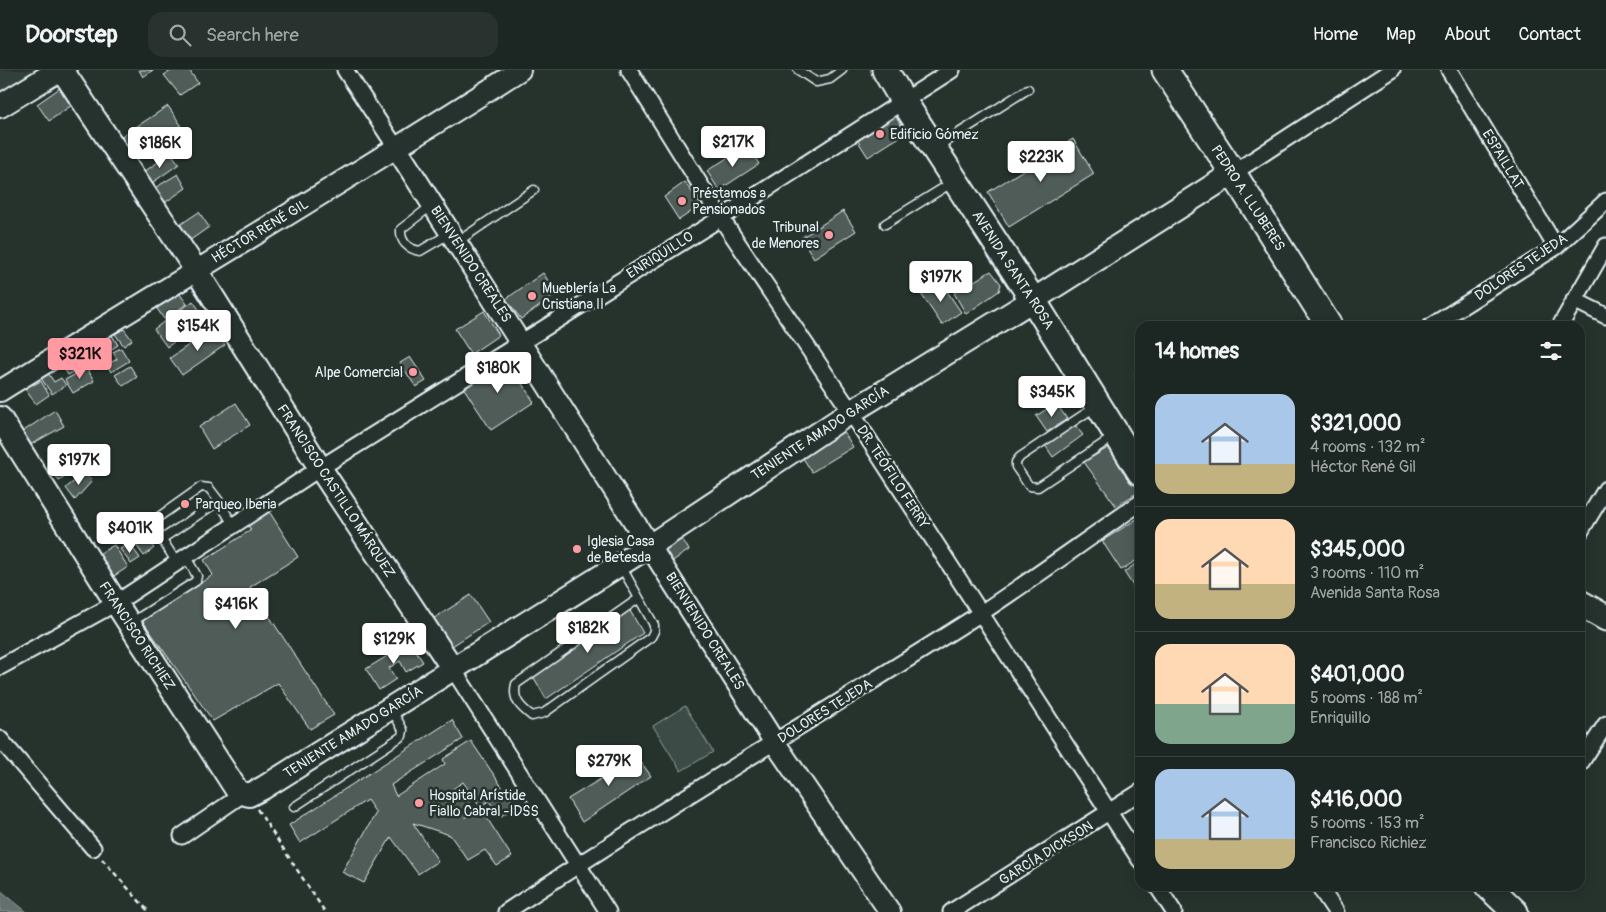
<!DOCTYPE html>
<html lang="en">
<head>
<meta charset="utf-8">
<style>
  :root { --surface:#1c2622; --page:#29322f; --text:#f1f3f6; --muted:#a0a5a5; --line:#3a4340; --accent:#ff9aa2 }
  body { margin:0; font-family:Pangolin,sans-serif; background:var(--page); color:var(--text); height:100vh; display:flex; flex-direction:column; font-size:19px; white-space:nowrap }
  * { box-sizing:border-box; margin:0 }
  p { font-size:16px; color:var(--muted) }
  .icon { flex:none; width:28px; height:28px; fill:none; stroke:currentColor; stroke-width:2; stroke-linecap:round; stroke-linejoin:round }
  .map { position:relative; flex:1; overflow:hidden }
  .drawer { position:absolute; left:1135px; top:251px; width:450px; height:570px; display:flex; flex-direction:column; background:var(--surface); border-radius:15px; box-shadow:0 2px 12px #0003,0 0 0 1px var(--line) }
  .drawer>* { flex:none }
  .price { position:absolute; translate:-50% -42px; padding:0 11px; border-radius:5px; background:#fff; color:#222; font-size:16px; line-height:32px; filter:drop-shadow(0 1px 2px #0008) }
  .price::after { content:''; position:absolute; left:50%; top:30px; width:15px; height:11px; margin-left:-8px; background:inherit; clip-path:polygon(0 0,100% 0,50% 100%) }
  .price.current { background:var(--accent); color:#111 }
  ul { padding:0; list-style:none }
  li { display:flex; align-items:center; gap:15px; height:125px; padding:0 20px }
  li+li { border-top:1px solid var(--line) }
  li span { display:grid; place-items:center; flex:none; width:140px; height:100px; border-radius:15px; color:#555 }
  li>.icon { margin-inline-start:auto }
  span .icon { width:60px; height:60px; fill:#fffc; stroke-width:1 }
  li b { font-size:21px }
  h2 { display:flex; justify-content:space-between; align-items:center; height:60px; padding:0 20px; font-size:21px }
  header { display:flex; align-items:center; gap:30px; box-sizing:border-box; height:70px; padding:0 25px; background:var(--surface); border-bottom:1px solid var(--line) }
  header strong { font-size:24px }
  nav { display:flex; gap:28px; margin-inline-start:auto; font-size:18px }
  .search { width:350px; height:45px; background:var(--page); display:flex; align-items:center; gap:12px; box-sizing:border-box; padding:0 18px; border-radius:15px; color:var(--muted); font-size:19px }
  .map>svg:first-child { display:block }
</style>
</head>
<body>
<header>
<strong>Doorstep</strong>
<div class="search"><svg class="icon" aria-label="search" viewBox="0 0 24 24"><circle cx="10" cy="10" r="6"/><path d="M15 15l6 6"/></svg>Search here</div>
<nav><a>Home</a><a>Map</a><a>About</a><a>Contact</a></nav>
</header>
<div class="map">
<svg width="1606" height="842" viewBox="0 0 1606 842">
  <rect width="100%" height="100%" fill="#26332d"/>
  <filter id="ink" filterUnits="userSpaceOnUse"><feTurbulence type="fractalNoise" baseFrequency=".02" numOctaves="2"/><feDisplacementMap in="SourceGraphic" scale="10" xChannelSelector="R" yChannelSelector="G"/><feConvolveMatrix kernelMatrix="1 2 1 2 8 2 1 2 1" color-interpolation-filters="sRGB"/></filter>
  <g filter="url(#ink)">
    <path fill="#333f3a" d="M 0,0 L 48,0 L 0,30 Z"/>
    <path fill="#3e4b47" stroke="#939ea0" d="M 685,636 L 713,682 L 681,701 L 653,656 Z"/>
    <path fill="#636f6d" stroke="#98a3a5" d="M 0,820 L 27,842 L 0,842 Z"/>
    <path fill="#505c59" stroke="#e8f1f8" d="M 139,0 L 153,0 L 143,7 Z
      M 173,0 L 189,0 L 198,13 L 180,25 L 164,5 Z
      M 60,18 L 72,35 L 49,51 L 37,34 Z
      M 168,36 L 181,55 L 129,89 L 116,70 Z
      M 892,41 L 906,63 L 868,87 L 854,65 Z
      M 1073,69 L 1094,104 L 1009,157 L 988,122 Z
      M 747,75 L 759,94 L 719,120 L 707,101 Z
      M 171,83 L 179,94 L 149,115 L 141,104 Z
      M 178,104 L 186,118 L 163,134 L 153,119 Z
      M 685,112 L 701,135 L 679,150 L 664,127 Z
      M 843,141 L 856,161 L 814,188 L 801,168 Z
      M 199,142 L 209,157 L 189,171 L 178,156 Z
      M 991,201 L 1001,214 L 999,221 L 966,244 L 954,223 Z
      M 543,203 L 557,224 L 521,249 L 506,229 Z
      M 940,211 L 961,242 L 942,255 L 921,224 Z
      M 177,220 L 187,234 L 164,249 L 152,231 Z
      M 193,231 L 206,249 L 167,277 L 154,259 Z
      M 484,241 L 499,265 L 471,284 L 455,259 Z
      M 213,258 L 225,275 L 182,305 L 170,288 Z
      M 124,259 L 132,270 L 124,276 L 115,264 Z
      M 110,262 L 118,275 L 101,286 L 97,279 L 107,272 L 103,265 Z
      M 121,278 L 129,291 L 111,302 L 107,295 L 117,289 L 113,282 Z
      M 75,281 L 83,296 L 68,305 L 60,292 Z
      M 410,287 L 426,311 L 416,317 L 400,293 Z
      M 506,289 L 534,332 L 491,360 L 463,317 Z
      M 130,296 L 137,307 L 123,316 L 115,305 Z
      M 87,298 L 94,311 L 73,323 L 65,310 Z
      M 48,303 L 54,312 L 61,308 L 66,315 L 52,324 L 41,308 Z
      M 41,311 L 49,325 L 36,334 L 24,318 L 31,313 L 33,315 Z
      M 236,333 L 250,355 L 212,379 L 199,357 Z
      M 1056,333 L 1067,349 L 1047,362 L 1036,346 Z
      M 55,340 L 64,356 L 30,375 L 22,362 Z
      M 1074,354 L 1083,365 L 1053,387 L 1045,375 Z
      M 840,356 L 853,377 L 812,402 L 799,382 Z
      M 1111,376 L 1137,417 L 1137,423 L 1116,436 L 1084,392 Z
      M 73,384 L 79,398 L 59,411 L 52,399 Z
      M 85,402 L 92,411 L 75,430 L 66,418 Z
      M 267,438 L 298,487 L 250,517 L 334,645 L 310,659 L 278,613 L 213,651 L 142,550 L 213,505 L 204,490 L 251,460 L 246,452 Z
      M 1140,447 L 1140,488 L 1121,500 L 1102,471 Z
      M 678,462 L 689,480 L 671,492 L 660,474 Z
      M 146,468 L 154,478 L 144,486 L 136,475 Z
      M 129,473 L 140,488 L 131,494 L 120,479 Z
      M 114,475 L 128,497 L 111,508 L 97,485 Z
      M 1140,491 L 1140,525 L 1139,525 L 1124,502 Z
      M 471,525 L 489,552 L 446,580 L 428,552 Z
      M 629,539 L 643,563 L 546,629 L 533,606 Z
      M 410,572 L 423,592 L 406,602 L 400,591 L 389,598 L 396,609 L 379,620 L 366,599 Z
      M 452,650 L 463,669 L 391,715 L 396,726 L 445,694 L 443,689 L 471,671 L 515,736 L 500,747 L 489,731 L 480,736 L 463,712 L 447,723 L 465,724 L 472,739 L 465,747 L 483,742 L 512,787 L 497,796 L 485,780 L 468,790 L 450,765 L 413,753 L 438,791 L 418,804 L 391,767 L 364,813 L 342,802 L 376,743 L 367,730 L 300,773 L 289,755 Z
      M 615,684 L 626,697 L 638,688 L 651,706 L 582,752 L 568,729 L 607,705 L 604,690 Z"/>
    <g fill="none" stroke-linecap="round" stroke-linejoin="round">
      <defs>
        <path id="service" d="M 798,0 L 816,12 L 830,9 L 842,0
          M 937,77 L 1028,19
          M 431,136 L 401,159 C 400,172 408,179 420,181 L 449,164
          M 885,154 L 953,112
          M 457,172 L 534,120
          M 1140,306 L 1140,305
          M 1095,337 L 1020,387 L 1016,392 L 1016,397 L 1029,416 L 1038,417 L 1113,367
          M 219,431 L 233,455
          M 162,469 L 219,431 L 209,418 L 201,417 L 153,451 L 158,463 L 177,493
          M 621,496 L 654,555 L 654,561 L 651,567 L 544,643 L 532,646 C 520,637 512,629 516,614 L 638,529
          M 132,552 L 196,511 L 197,506 L 186,487
          M 294,737 L 402,666 L 403,660 L 392,640"/>
        <path id="minor" d="M 345,0 L 397,79
          M 629,0 L 721,148 L 851,342 L 1140,790
          M 1449,0 L 1556,177
          M 1233,103 L 1392,0
          M 1574,230 L 1606,246
          M 1431,256 L 1556,177 L 1606,131
          M 1560,256 L 1606,176
          M 1580,462 L 1606,419
          M 0,597 L 116,533 L 320,398 L 721,148 L 952,0
          M 453,599 L 608,842
          M 0,669 L 93,778
          M 1580,694 L 1606,654
          M 182,766 L 243,724
          M 1157,816 L 1174,842
          M 1322,821 L 1336,842
          M 506,842 C 661,739 821,645 978,545 C 1033,509 1086,470 1140,433
          M 951,842 L 1140,722"/>
        <path id="tertiary" d="M 397,79 L 775,673 L 890,842
          M 0,321 C 173,214 348,110 520,0"/>
        <path id="secondary" d="M 62,0 L 196,200 L 320,398 L 453,599
          M 0,36 L 59,0
          M 0,348 L 116,533 L 238,722 L 249,725 L 263,718 L 651,475 L 851,342 L 1033,230 L 1233,103"/>
        <path id="primary" d="M 885,0 L 904,32 L 1033,230 L 1140,402
          M 1165,0 L 1233,103 L 1329,256
          M 1580,533 L 1606,548
          M 1488,816 L 1515,842"/>
      </defs>
      <use href="#service" stroke="#e8f1f8" stroke-width="11"/>
      <use href="#minor" stroke="#e8f1f8" stroke-width="19"/>
      <use href="#tertiary" stroke="#e8f1f8" stroke-width="24"/>
      <use href="#secondary" stroke="#e8f1f8" stroke-width="26"/>
      <use href="#primary" stroke="#e8f1f8" stroke-width="29"/>
      <path stroke="#e8f1f8" stroke-width="2.5" stroke-dasharray="5 4" stroke-linecap="butt" d="M 257,739 L 325,842
        M 102,789 L 149,842"/>
      <use href="#service" stroke="#26332d" stroke-width="8"/>
      <use href="#minor" stroke="#26332d" stroke-width="15"/>
      <use href="#tertiary" stroke="#26332d" stroke-width="20"/>
      <use href="#secondary" stroke="#26332d" stroke-width="22"/>
      <use href="#primary" stroke="#26332d" stroke-width="25"/>
    </g>
  </g>
  <g fill="#ff9aa2" stroke="#26332d" stroke-width="2">
    <circle cx="880" cy="64" r="5"/>
    <circle cx="682" cy="131" r="5"/>
    <circle cx="829" cy="165" r="5"/>
    <circle cx="532" cy="226" r="5"/>
    <circle cx="413" cy="302" r="5"/>
    <circle cx="185" cy="434" r="5"/>
    <circle cx="577" cy="479" r="5"/>
    <circle cx="419" cy="733" r="5"/>
  </g>
  <g text-anchor="middle" dominant-baseline="central" stroke-width="5" stroke-linejoin="round" paint-order="stroke">
    <g font-size="14" fill="#e8f1f8" stroke="#26332d" text-anchor="start">
      <text x="890" y="64">Edificio Gómez</text>
      <text x="692" y="123">Préstamos a<tspan x="692" dy="16">Pensionados</tspan></text>
      <text x="819" y="157" text-anchor="end">Tribunal<tspan x="819" dy="16">de Menores</tspan></text>
      <text x="542" y="218">Mueblería La<tspan x="542" dy="16">Cristiana II</tspan></text>
      <text x="403" y="302" text-anchor="end">Alpe Comercial</text>
      <text x="195" y="434">Parqueo Iberia</text>
      <text x="587" y="471">Iglesia Casa<tspan x="587" dy="16">de Betesda</tspan></text>
      <text x="429" y="725">Hospital Arístide<tspan x="429" dy="16">Fiallo Cabral -IDSS</tspan></text>
    </g>
    <g font-size="14" fill="#e8f1f8" stroke="#26332d">
      <text transform="translate(1503 89) rotate(59)">ESPAILLAT</text>
      <text transform="translate(1248 128) rotate(57)">PEDRO A. LLUBERES</text>
      <text transform="translate(260 161) rotate(-31)">HÉCTOR RENÉ GIL</text>
      <text transform="translate(660 185) rotate(-32)">ENRIQUILLO</text>
      <text transform="translate(471 194) rotate(57)">BIENVENIDO CREALES</text>
      <text transform="translate(1521 197) rotate(-34)">DOLORES TEJEDA</text>
      <text transform="translate(1013 200) rotate(57)">AVENIDA SANTA ROSA</text>
      <text transform="translate(820 363) rotate(-33)">TENIENTE AMADO GARCÍA</text>
      <text transform="translate(893 407) rotate(57)">DR. TEÓFILO FERRY</text>
      <text transform="translate(336 421) rotate(57)">FRANCISCO CASTILLO MÁRQUEZ</text>
      <text transform="translate(705 561) rotate(58)">BIENVENIDO CREALES</text>
      <text transform="translate(137 566) rotate(57)">FRANCISCO RICHIEZ</text>
      <text transform="translate(825 641) rotate(-32)">DOLORES TEJEDA</text>
      <text transform="translate(353 662) rotate(-32)">TENIENTE AMADO GARCÍA</text>
      <text transform="translate(1046 783) rotate(-32)">GARCÍA DICKSON</text>
    </g>
  </g>
</svg>
<b class="price" style="left:733px;top:98px">$217K</b>
<b class="price" style="left:160px;top:99px">$186K</b>
<b class="price" style="left:1041px;top:113px">$223K</b>
<b class="price" style="left:941px;top:233px">$197K</b>
<b class="price" style="left:198px;top:282px">$154K</b>
<b class="price current" style="left:80px;top:310px">$321K</b>
<b class="price" style="left:498px;top:324px">$180K</b>
<b class="price" style="left:1052px;top:348px">$345K</b>
<b class="price" style="left:79px;top:416px">$197K</b>
<b class="price" style="left:130px;top:484px">$401K</b>
<b class="price" style="left:236px;top:560px">$416K</b>
<b class="price" style="left:588px;top:584px">$182K</b>
<b class="price" style="left:394px;top:595px">$129K</b>
<b class="price" style="left:609px;top:717px">$279K</b>
<section class="drawer">
<h2>14 homes<svg class="icon" aria-label="filters" viewBox="0 0 24 24"><path d="M4 7h16M4 17h16"/><circle cx="9" cy="7" r="2"/><circle cx="15" cy="17" r="2"/></svg></h2>
<ul>
<li><span style="background:linear-gradient(#a9c7e8 70%,#c2b280 0)"><svg class="icon" aria-label="home" viewBox="0 0 24 24"><path d="M3 11l9-7 9 7M6 9v11h12V9"/></svg></span><div><b>$321,000</b><p>4 rooms · 132 m²</p><p>Héctor René Gil</p></div></li>
<li><span style="background:linear-gradient(#ffd9b3 65%,#c2b280 0)"><svg class="icon" aria-label="home" viewBox="0 0 24 24"><path d="M3 11l9-7 9 7M6 9v11h12V9"/></svg></span><div><b>$345,000</b><p>3 rooms · 110 m²</p><p>Avenida Santa Rosa</p></div></li>
<li><span style="background:linear-gradient(#ffd9b3 60%,#7fa58c 0)"><svg class="icon" aria-label="home" viewBox="0 0 24 24"><path d="M3 11l9-7 9 7M6 9v11h12V9"/></svg></span><div><b>$401,000</b><p>5 rooms · 188 m²</p><p>Enriquillo</p></div></li>
<li><span style="background:linear-gradient(#a9c7e8 70%,#c2b280 0)"><svg class="icon" aria-label="home" viewBox="0 0 24 24"><path d="M3 11l9-7 9 7M6 9v11h12V9"/></svg></span><div><b>$416,000</b><p>5 rooms · 153 m²</p><p>Francisco Richiez</p></div></li>
</ul>
</section>
</div>
</body>
</html>
